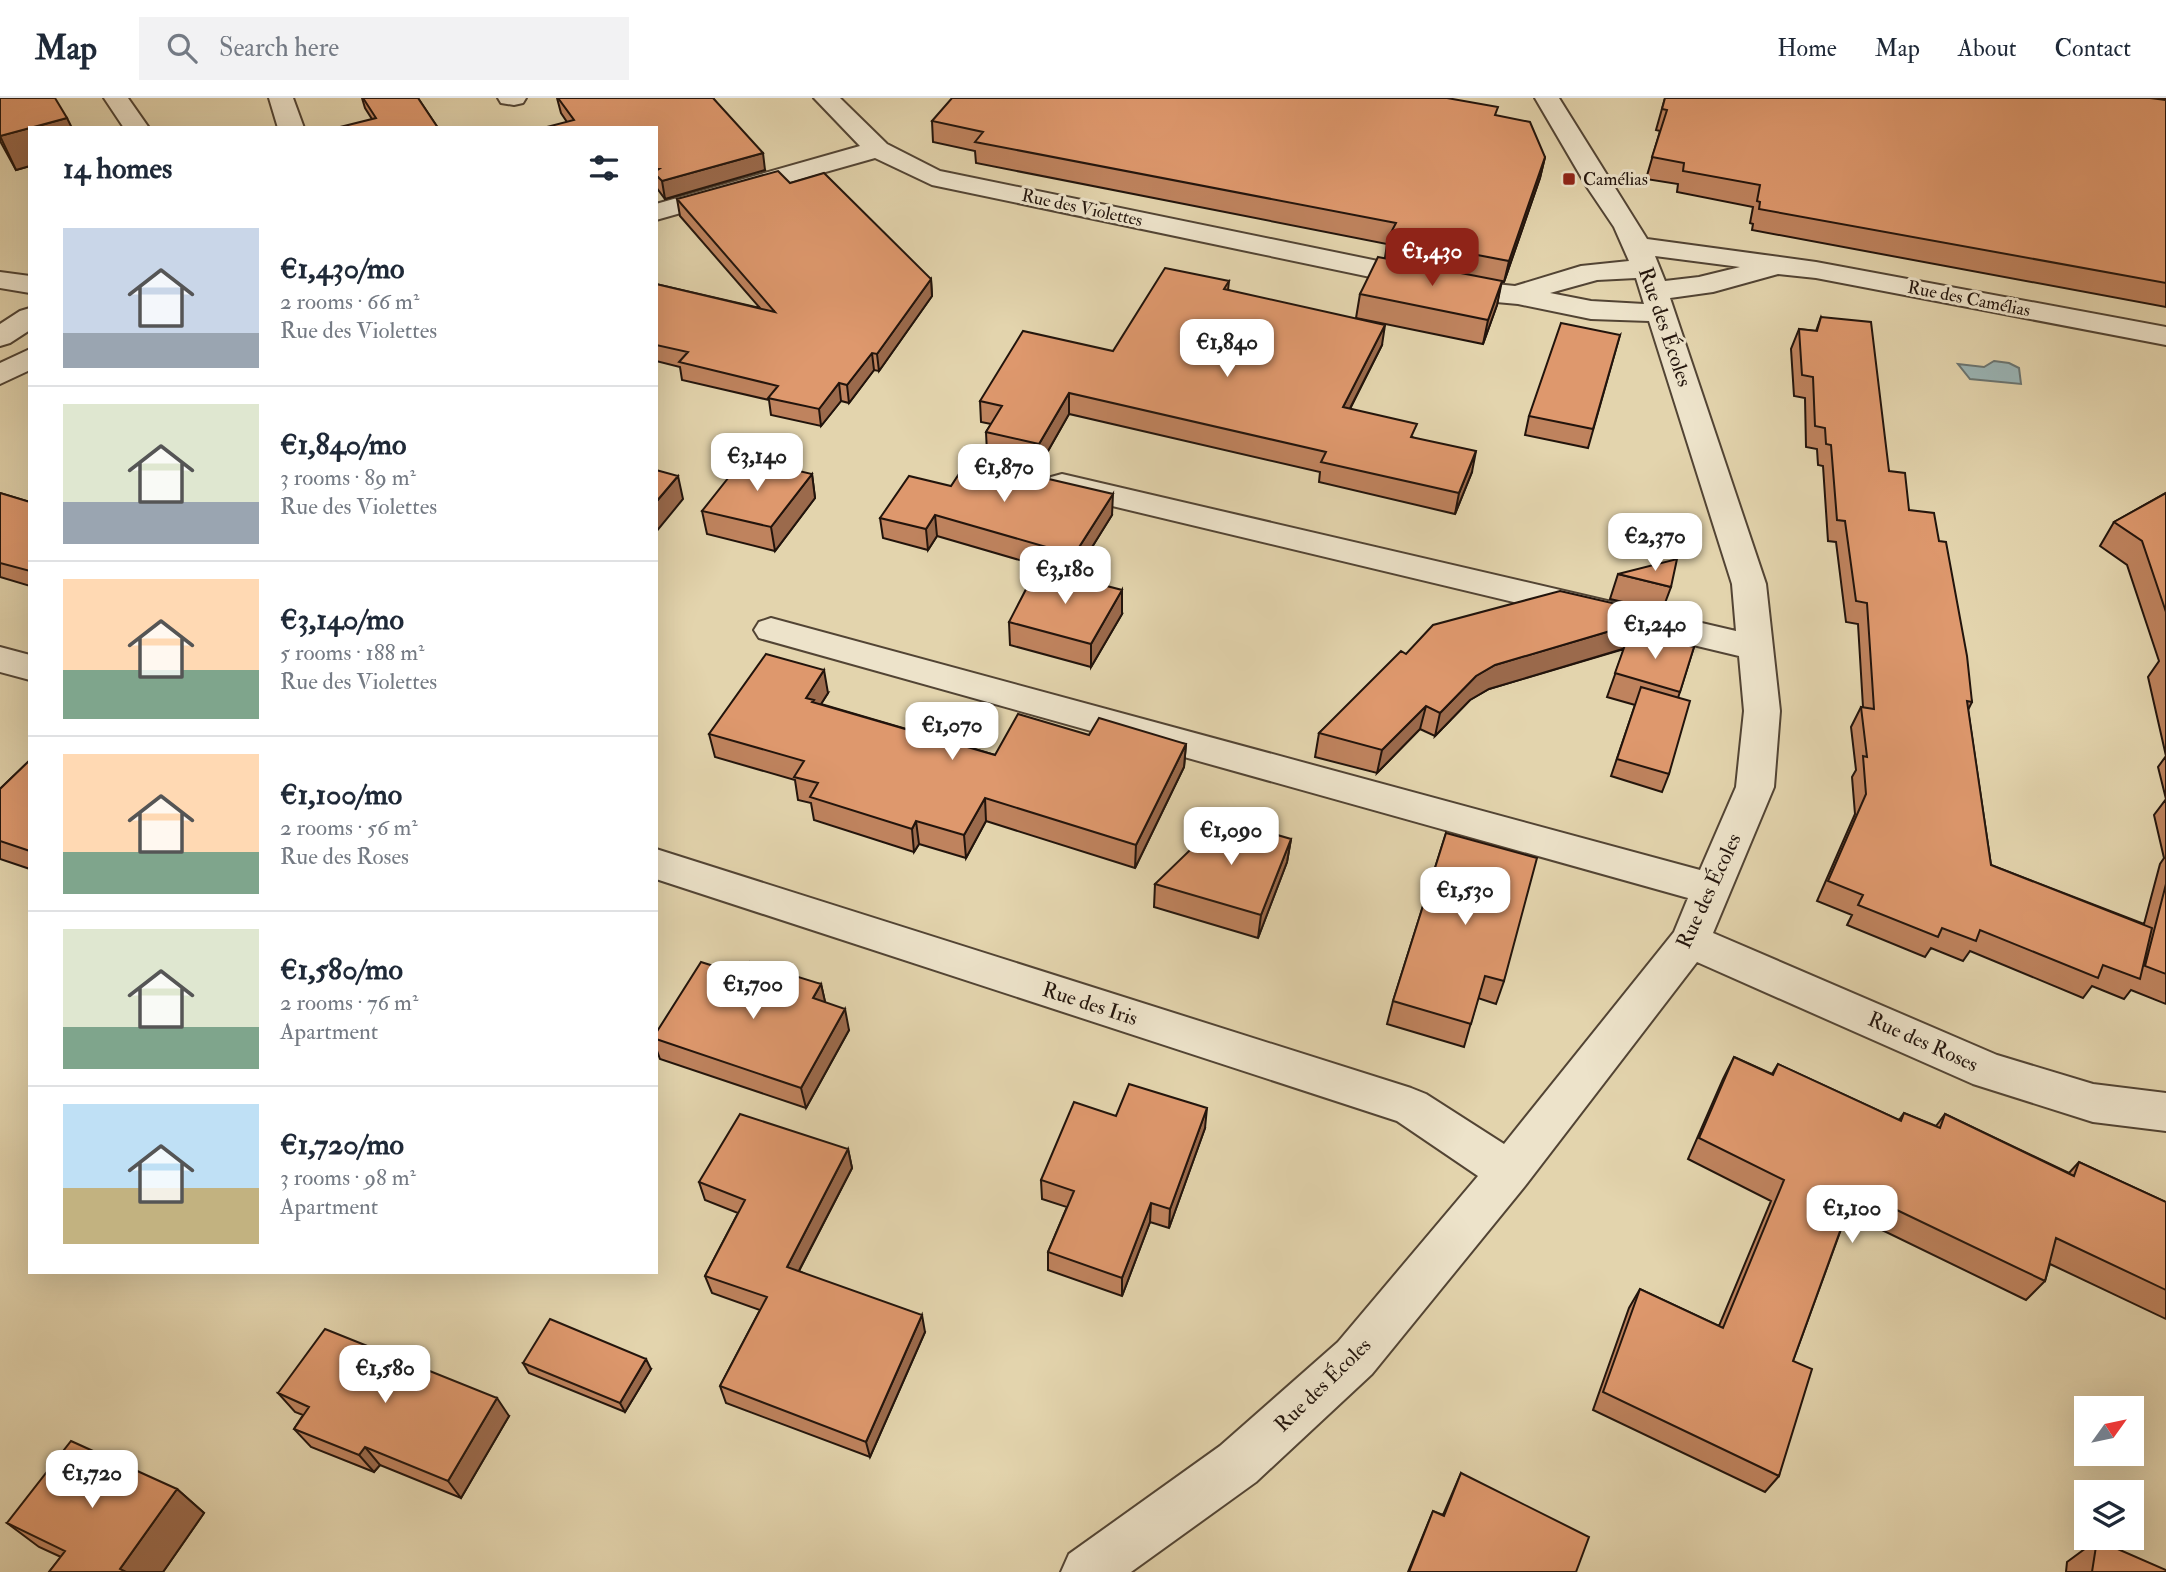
<!DOCTYPE html>
<html lang="en">
<head>
<meta charset="utf-8">
<style>
  :root { --surface:#fff; --page:#f2f2f3; --text:#1f2937; --muted:#747a83; --line:#e0e1e3; --accent:#8f2418 }
  body { margin:0; font-family:"IM FELL Double Pica",serif; background:var(--page); color:var(--text); height:100vh; display:flex; flex-direction:column; font-size:26px; white-space:nowrap }
  * { box-sizing:border-box; margin:0 }
  p { font-size:23px; color:var(--muted) }
  .icon { flex:none; width:38px; height:38px; fill:none; stroke:currentColor; stroke-width:2; stroke-linecap:round; stroke-linejoin:round }
  .map { position:relative; flex:1; overflow:hidden }
  .panel { position:absolute; left:28px; top:28px; width:630px; height:1148px; display:flex; flex-direction:column; background:var(--surface); border-radius:0px; box-shadow:0 7px 28px #0002 }
  .panel>* { flex:none }
  .needle { width:46px; rotate:57deg }
  .tools { position:absolute; left:2074px; top:1298px; display:grid; gap:14px }
  .tools a { display:grid; place-items:center; width:70px; height:70px; border-radius:0px; background:var(--surface); box-shadow:0 7px 28px #0002; font-size:35px }
  .price { position:absolute; translate:-50% -60px; padding:0 16px; border-radius:14px; background:#fff; color:#222; font-size:23px; line-height:46px; filter:drop-shadow(0 2px 4px #0008) }
  .price::after { content:''; position:absolute; left:50%; top:42px; width:21px; height:16px; margin-left:-10px; background:inherit; clip-path:polygon(0 0,100% 0,50% 100%) }
  .price.active { background:var(--accent); color:#fff }
  ul { padding:0; list-style:none }
  li { display:flex; align-items:center; gap:21px; height:175px; padding:0 35px }
  li+li { border-top:2px solid var(--line) }
  li span { display:grid; place-items:center; flex:none; width:196px; height:140px; border-radius:0px; color:#555 }
  li>.icon { margin-inline-start:auto }
  span .icon { width:84px; height:84px; fill:#fffc; stroke-width:1 }
  li b { font-size:30px }
  h2 { display:flex; justify-content:space-between; align-items:center; height:84px; padding:0 35px; font-size:30px }
  header { display:flex; align-items:center; gap:42px; box-sizing:border-box; height:98px; padding:0 35px; background:var(--surface); border-bottom:2px solid var(--line) }
  header strong { font-size:33px }
  nav { display:flex; gap:38px; margin-inline-start:auto; font-size:24px }
  .search { width:490px; height:63px; background:var(--page); display:flex; align-items:center; gap:18px; box-sizing:border-box; padding:0 24px; border-radius:0px; color:var(--muted); font-size:26px }
  .map>svg:first-child { display:block }
</style>
</head>
<body>
<header>
<strong>Map</strong>
<div class="search"><svg class="icon" aria-label="search" viewBox="0 0 24 24"><circle cx="10" cy="10" r="6"/><path d="M15 15l6 6"/></svg>Search here</div>
<nav><a>Home</a><a>Map</a><a>About</a><a>Contact</a></nav>
</header>
<div class="map">
<svg width="2166" height="1474" viewBox="0 0 2166 1474">
  <rect width="100%" height="100%" fill="#e3d4ad"/>
  <filter id="stains"><feTurbulence type="fractalNoise" baseFrequency=".00286" numOctaves="4"/><feColorMatrix values="0 0 0 0 .2 0 0 0 0 .09 0 0 0 0 .02 0 0 0 .5 -.17"/></filter>
  <radialGradient id="worn" r=".72"><stop offset=".6" stop-color="#630" stop-opacity="0"/><stop offset="1" stop-color="#630" stop-opacity=".3"/></radialGradient>
  <path fill="#9ab5b6" stroke="#6a7572" stroke-width="2" d="M 1994,263 L 2009,265 L 2019,270 L 2021,286 L 1970,281 L 1958,266 L 1984,269 Z"/>
  <g fill="none" stroke-linecap="round" stroke-linejoin="round">
    <defs>
      <path id="minor" d="M 104,0 L 128,0 L 149,30 L 124,30 Z
        M 269,0 L 293,0 L 304,30 L 278,30 Z
        M 498,0 L 526,0 L 523,5 L 514,7 L 501,5 Z
        M 814,0 L 840,0 L 887,46 L 940,73 L 1485,185 L 1515,188 L 1581,168 L 1629,163 L 1614,129 L 1587,89 L 1535,0 L 1559,0 L 1647,141 L 1816,164 L 2166,229 L 2166,247 L 1816,180 L 1778,176 L 1713,194 L 1670,200 L 1766,486 L 1780,613 L 1774,689 L 1713,835 L 1997,957 L 2093,986 L 2166,995 L 2166,1033 L 2093,1024 L 1973,986 L 1697,864 L 1525,1088 L 1372,1276 L 1256,1384 L 1131,1474 L 1061,1474 L 1069,1456 L 1220,1348 L 1338,1244 L 1478,1078 L 1397,1023 L 656,781 L 656,751 L 1411,990 L 1426,996 L 1504,1046 L 1674,834 L 1688,800 L 759,540 L 754,532 L 759,524 L 771,520 L 1700,772 L 1736,689 L 1744,613 L 1739,558 L 1062,396 L 1051,393 L 1046,386 L 1051,379 L 1062,376 L 1736,533 L 1732,486 L 1649,223 L 1591,221 L 1518,206 L 1485,203 L 932,87 L 875,60 L 656,122 L 656,106 L 860,48 ZM 1655,158 L 1740,169 L 1699,179 L 1665,183 ZM 1636,180 L 1644,206 L 1591,203 L 1550,195 L 1597,182 Z
        M 0,174 L 30,178 L 30,195 L 0,190 Z
        M 30,210 L 30,232 L 10,245 L 0,248 L 0,226 L 20,213 Z
        M 30,251 L 30,272 L 0,286 L 0,265 Z
        M 0,549 L 30,557 L 30,582 L 0,574 Z"/>
    </defs>
    <use href="#minor" stroke="#524434" stroke-width="4"/>
    <use href="#minor" fill="#ede3ca" fill-rule="evenodd"/>
  </g>
  <path fill="#bf835e" stroke="#22140c" stroke-width="2" d="M 0,0 L 30,30 L 30,68 L 16,72 L 0,43 Z
    M 362,0 L 418,0 L 438,30 L 372,21 L 365,10 Z
    M 557,0 L 713,0 L 765,72 L 665,101 L 656,89 L 656,30 L 567,24 L 561,15 Z
    M 1665,0 L 2166,0 L 2166,209 L 1752,132 L 1753,126 L 1750,125 L 1753,109 L 1677,94 L 1678,86 L 1646,81 L 1660,33 L 1656,32 Z
    M 1497,18 L 1545,59 L 1540,80 L 1504,184 L 1501,184 L 1497,207 L 1483,246 L 1356,220 L 1360,196 L 1385,160 L 1387,146 L 976,65 L 975,53 L 933,44 L 932,23 Z
    M 790,85 L 931,181 L 932,198 L 879,273 L 874,272 L 849,305 L 841,303 L 821,328 L 771,317 L 769,302 L 682,282 L 680,269 L 656,263 L 656,186 L 760,210 L 680,118 L 677,101 Z
    M 1229,183 L 1228,192 L 1382,247 L 1350,311 L 1414,340 L 1472,374 L 1455,416 L 1319,384 L 1320,374 L 1069,316 L 1040,367 L 987,355 L 986,334 L 991,326 L 981,324 L 980,303 L 1113,253 Z
    M 1821,219 L 1889,373 L 1909,412 L 1972,604 L 1968,612 L 1991,767 L 2144,826 L 2160,766 L 2164,760 L 2154,717 L 2166,701 L 2158,669 L 2166,658 L 2166,906 L 2131,892 L 2124,901 L 2092,888 L 2083,900 L 1970,853 L 1963,863 L 1931,850 L 1925,859 L 1847,827 L 1852,817 L 1817,803 L 1855,716 L 1852,679 L 1856,672 L 1851,629 L 1861,609 L 1863,609 L 1858,526 L 1846,524 L 1836,444 L 1828,443 L 1823,368 L 1818,367 L 1817,351 L 1806,349 L 1805,300 L 1794,298 L 1791,251 L 1799,231 L 1816,233 Z
    M 1620,237 L 1588,350 L 1525,337 L 1529,318 Z
    M 1026,369 L 1026,375 L 1112,417 L 1074,478 L 937,438 L 928,452 L 883,440 L 880,420 Z
    M 812,376 L 815,400 L 775,453 L 707,436 L 702,413 Z
    M 0,395 L 30,404 L 30,488 L 0,479 Z
    M 2166,395 L 2166,658 L 2148,579 L 2159,563 L 2127,467 L 2100,448 L 2114,424 Z
    M 1618,476 L 1671,489 L 1662,513 L 1610,501 Z
    M 1122,516 L 1091,569 L 1010,547 L 1009,524 Z
    M 1664,517 L 1657,540 L 1694,549 L 1678,600 L 1669,676 L 1662,694 L 1611,678 L 1635,607 L 1607,599 L 1624,551 L 1489,591 L 1470,602 L 1435,638 L 1420,631 L 1377,675 L 1315,659 L 1319,635 L 1406,556 Z
    M 828,595 L 821,606 L 995,657 L 1089,637 L 1186,646 L 1184,669 L 1135,770 L 986,723 L 966,760 L 919,746 L 914,754 L 814,722 L 811,705 L 798,702 L 795,682 L 715,659 L 709,636 Z
    M 30,662 L 30,771 L 0,761 L 0,691 Z
    M 1446,735 L 1504,883 L 1496,906 L 1478,900 L 1464,949 L 1387,926 L 1393,903 Z
    M 1291,741 L 1287,764 L 1258,840 L 1154,809 L 1155,786 Z
    M 742,877 L 821,886 L 825,904 L 849,932 L 806,1010 L 660,961 L 656,950 L 656,935 Z
    M 1734,959 L 1772,976 L 1778,966 L 1899,1022 L 1904,1015 L 1936,1028 L 1945,1016 L 2069,1075 L 2079,1064 L 2166,1104 L 2166,1221 L 2050,1166 L 2045,1183 L 2026,1202 L 1847,1115 L 1793,1263 L 1779,1378 L 1765,1394 L 1593,1312 L 1629,1210 L 1640,1191 L 1719,1228 L 1771,1103 L 1688,1061 L 1723,981 Z
    M 1116,1018 L 1205,1030 L 1169,1130 L 1150,1124 L 1122,1198 L 1048,1172 L 1048,1154 L 1067,1109 L 1042,1101 L 1041,1082 Z
    M 848,1051 L 852,1070 L 799,1173 L 925,1234 L 870,1359 L 726,1305 L 720,1288 L 760,1212 L 712,1195 L 705,1178 L 738,1115 L 705,1102 L 699,1084 Z
    M 523,1265 L 651,1271 L 625,1314 L 529,1275 Z
    M 278,1295 L 509,1318 L 461,1400 L 380,1367 L 374,1374 L 311,1349 L 294,1331 L 303,1317 L 295,1314 Z
    M 1461,1375 L 1576,1474 L 1408,1474 L 1433,1413 L 1443,1417 Z
    M 177,1391 L 204,1415 L 163,1474 L 49,1474 L 61,1459 L 39,1449 L 7,1425 Z
    M 2097,1442 L 2166,1474 L 2066,1474 L 2067,1464 Z"/>
  <path fill="#9b6a4c" stroke="#22140c" stroke-width="2" d="M 67,20 L 72,30 L 31,30 Z
    M 30,30 L 30,68 L 16,72 L 0,38 Z
    M 763,55 L 765,72 L 665,101 L 662,83 Z
    M 1545,59 L 1540,80 L 1504,184 L 1509,163 Z
    M 931,181 L 932,198 L 879,273 L 877,256 Z
    M 1502,183 L 1497,207 L 1483,246 L 1488,222 Z
    M 1385,227 L 1382,247 L 1340,330 L 1343,309 Z
    M 872,255 L 874,272 L 849,305 L 847,287 Z
    M 839,285 L 841,303 L 821,328 L 819,311 Z
    M 1069,295 L 1069,316 L 1040,367 L 1039,346 Z
    M 1476,353 L 1472,374 L 1455,416 L 1459,395 Z
    M 812,376 L 815,400 L 775,453 L 771,429 Z
    M 678,378 L 683,401 L 656,434 L 656,404 Z
    M 1113,396 L 1112,417 L 1074,478 L 1074,457 Z
    M 935,417 L 937,438 L 928,452 L 926,431 Z
    M 1122,492 L 1122,516 L 1091,569 L 1091,546 Z
    M 1664,517 L 1656,541 L 1489,591 L 1470,602 L 1435,638 L 1440,615 L 1476,578 L 1495,567 Z
    M 824,572 L 828,595 L 816,614 L 806,600 Z
    M 1426,608 L 1420,631 L 1377,675 L 1382,652 Z
    M 1186,646 L 1184,669 L 1135,770 L 1136,747 Z
    M 985,700 L 986,723 L 966,760 L 964,737 Z
    M 916,723 L 919,746 L 914,754 L 912,731 Z
    M 1291,741 L 1287,764 L 1258,840 L 1261,817 Z
    M 821,886 L 826,908 L 813,900 Z
    M 845,911 L 849,932 L 806,1010 L 801,990 Z
    M 1207,1010 L 1205,1030 L 1169,1130 L 1170,1111 Z
    M 848,1051 L 852,1070 L 792,1186 L 787,1169 Z
    M 1151,1105 L 1150,1124 L 1122,1198 L 1122,1180 Z
    M 922,1217 L 925,1234 L 870,1359 L 866,1344 Z
    M 646,1261 L 651,1271 L 625,1314 L 620,1305 Z
    M 497,1300 L 509,1318 L 461,1400 L 448,1383 Z
    M 365,1349 L 380,1367 L 374,1374 L 359,1357 Z
    M 177,1391 L 204,1415 L 163,1474 L 123,1474 L 120,1471 Z"/>
  <path fill="#de986d" stroke="#22140c" stroke-width="2" d="M 0,0 L 55,0 L 67,20 L 0,38 Z
    M 363,0 L 418,0 L 438,30 L 336,30 L 376,20 Z
    M 558,0 L 713,0 L 763,55 L 662,83 L 656,77 L 656,73 L 659,71 L 656,71 L 656,30 L 543,30 L 574,22 Z
    M 952,0 L 1447,0 L 1498,9 L 1495,17 L 1530,24 L 1545,59 L 1509,163 L 1388,140 L 1396,125 L 975,44 L 983,34 L 932,23 Z
    M 1665,0 L 2150,0 L 2166,2 L 2166,185 L 1759,111 L 1760,104 L 1757,103 L 1760,87 L 1683,73 L 1684,65 L 1652,59 L 1667,12 L 1662,11 Z
    M 778,73 L 790,85 L 824,75 L 931,181 L 877,256 L 872,255 L 847,287 L 839,285 L 819,311 L 768,300 L 778,288 L 679,264 L 688,254 L 656,247 L 656,186 L 775,214 L 677,101 Z
    M 1378,159 L 1502,183 L 1488,222 L 1360,196 Z
    M 1165,170 L 1229,183 L 1224,191 L 1385,227 L 1343,309 L 1417,326 L 1411,339 L 1476,353 L 1459,395 L 1321,364 L 1326,354 L 1069,295 L 1039,346 L 986,334 L 1002,308 L 980,303 L 1023,233 L 1113,253 Z
    M 1821,219 L 1871,224 L 1889,373 L 1905,375 L 1909,412 L 1934,415 L 1939,443 L 1946,444 L 1967,558 L 1972,604 L 1967,603 L 1991,767 L 2152,830 L 2140,881 L 2103,867 L 2098,880 L 1980,832 L 1976,843 L 1942,830 L 1938,839 L 1858,807 L 1863,797 L 1828,783 L 1866,696 L 1863,658 L 1867,659 L 1861,609 L 1874,611 L 1867,505 L 1856,503 L 1845,423 L 1837,422 L 1831,347 L 1826,346 L 1825,330 L 1815,328 L 1813,279 L 1802,277 L 1799,231 L 1817,233 Z
    M 1561,225 L 1620,237 L 1593,331 L 1529,318 Z
    M 972,356 L 1026,369 L 1023,375 L 1113,396 L 1074,457 L 935,417 L 926,431 L 880,420 L 909,378 L 951,388 Z
    M 744,360 L 812,376 L 771,429 L 702,413 Z
    M 656,372 L 678,378 L 656,404 Z
    M 0,395 L 30,404 L 30,473 L 0,465 Z
    M 2166,395 L 2166,514 L 2142,443 L 2114,424 Z
    M 1677,461 L 1671,489 L 1618,476 Z
    M 1037,470 L 1122,492 L 1091,546 L 1009,524 Z
    M 1560,493 L 1664,517 L 1495,567 L 1476,578 L 1440,615 L 1426,608 L 1382,652 L 1319,635 L 1401,553 L 1406,556 L 1433,527 Z
    M 1630,533 L 1694,549 L 1680,594 L 1615,575 Z
    M 766,556 L 824,572 L 806,600 L 814,602 L 812,604 L 995,657 L 1018,616 L 1089,637 L 1099,620 L 1186,646 L 1136,747 L 985,700 L 964,737 L 916,723 L 912,731 L 810,699 L 818,685 L 794,679 L 804,663 L 709,636 Z
    M 1641,589 L 1690,603 L 1669,676 L 1617,661 Z
    M 30,662 L 30,753 L 0,743 L 0,691 Z
    M 1222,721 L 1291,741 L 1261,817 L 1155,786 Z
    M 1446,735 L 1537,760 L 1504,883 L 1485,878 L 1471,926 L 1393,903 Z
    M 2166,786 L 2166,876 L 2145,868 Z
    M 701,864 L 742,877 L 750,864 L 821,886 L 813,900 L 845,911 L 801,990 L 656,941 L 656,935 Z
    M 1734,959 L 1773,977 L 1778,966 L 1901,1023 L 1904,1015 L 1940,1030 L 1945,1016 L 2074,1078 L 2079,1064 L 2166,1104 L 2166,1192 L 2056,1140 L 2045,1183 L 1855,1092 L 1793,1263 L 1812,1271 L 1779,1378 L 1603,1294 L 1640,1191 L 1723,1230 L 1784,1082 L 1699,1040 Z
    M 1129,986 L 1207,1010 L 1170,1111 L 1151,1105 L 1122,1180 L 1048,1154 L 1074,1093 L 1041,1082 L 1074,1004 L 1116,1018 Z
    M 740,1016 L 848,1051 L 787,1169 L 922,1217 L 866,1344 L 720,1288 L 767,1199 L 705,1178 L 745,1102 L 699,1084 Z
    M 550,1221 L 646,1261 L 620,1305 L 523,1265 Z
    M 325,1231 L 497,1300 L 448,1383 L 365,1349 L 359,1357 L 294,1331 L 309,1309 L 278,1295 Z
    M 71,1343 L 177,1391 L 120,1471 L 126,1474 L 49,1474 L 65,1453 L 7,1425 Z
    M 1461,1375 L 1589,1439 L 1576,1474 L 1409,1474 L 1433,1413 L 1444,1418 Z
    M 2097,1442 L 2166,1472 L 2166,1474 L 2092,1474 Z"/>
  <rect fill="#8f2418" stroke="#ede3ca" stroke-width="2.5" x="1562" y="74" width="14" height="14" rx="3.5"/>
  <g text-anchor="middle" dominant-baseline="central" stroke-width="6" stroke-linejoin="round" paint-order="stroke">
    <g font-size="18" fill="#22140c" stroke="#ede3ca" text-anchor="start">
      <text x="1583" y="81">Camélias</text>
    </g>
    <g font-size="18" fill="#22140c" stroke="#ede3ca">
      <text transform="translate(1082 110) rotate(12)">Rue des Violettes</text>
      <text transform="translate(1969 201) rotate(11)">Rue des Camélias</text>
    </g>
    <g font-size="21" fill="#22140c" stroke="#ede3ca">
      <text transform="translate(1665 229) rotate(71)">Rue des Écoles</text>
      <text transform="translate(1709 793) rotate(-65)">Rue des Écoles</text>
      <text transform="translate(1090 906) rotate(18)">Rue des Iris</text>
      <text transform="translate(1923 944) rotate(24)">Rue des Roses</text>
      <text transform="translate(1323 1287) rotate(-44)">Rue des Écoles</text>
    </g>
  </g>
  <rect width="100%" height="100%" filter="url(#stains)"/>
  <rect width="100%" height="100%" fill="url(#worn)"/>
</svg>
<div class="tools">
<a><svg class="needle" viewBox="-14 -14 28 28"><path d="M0-13l5 13h-10z" fill="#e53935"/><path d="M0 13l5-13h-10z" fill="#747a83"/></svg></a>
<a><svg class="icon" aria-label="layers" viewBox="0 0 24 24"><path d="M12 4l9 5-9 5-9-5zM3 14l9 5 9-5"/></svg></a>
</div>
<b class="price active" style="left:1432px;top:190px">€1,430</b>
<b class="price" style="left:1227px;top:281px">€1,840</b>
<b class="price" style="left:757px;top:395px">€3,140</b>
<b class="price" style="left:1004px;top:406px">€1,870</b>
<b class="price" style="left:1655px;top:475px">€2,370</b>
<b class="price" style="left:1065px;top:508px">€3,180</b>
<b class="price" style="left:1655px;top:563px">€1,240</b>
<b class="price" style="left:952px;top:664px">€1,070</b>
<b class="price" style="left:1231px;top:769px">€1,090</b>
<b class="price" style="left:1465px;top:829px">€1,530</b>
<b class="price" style="left:753px;top:923px">€1,700</b>
<b class="price" style="left:1852px;top:1147px">€1,100</b>
<b class="price" style="left:385px;top:1307px">€1,580</b>
<b class="price" style="left:92px;top:1412px">€1,720</b>
<section class="panel">
<h2>14 homes<svg class="icon" aria-label="filters" viewBox="0 0 24 24"><path d="M4 7h16M4 17h16"/><circle cx="9" cy="7" r="2"/><circle cx="15" cy="17" r="2"/></svg></h2>
<ul>
<li><span style="background:linear-gradient(#c9d6e8 75%,#9aa5b1 0)"><svg class="icon" aria-label="home" viewBox="0 0 24 24"><path d="M3 11l9-7 9 7M6 9v11h12V9"/></svg></span><div><b>€1,430/mo</b><p>2 rooms · 66 m²</p><p>Rue des Violettes</p></div></li>
<li><span style="background:linear-gradient(#dfe7d0 70%,#9aa5b1 0)"><svg class="icon" aria-label="home" viewBox="0 0 24 24"><path d="M3 11l9-7 9 7M6 9v11h12V9"/></svg></span><div><b>€1,840/mo</b><p>3 rooms · 89 m²</p><p>Rue des Violettes</p></div></li>
<li><span style="background:linear-gradient(#ffd9b3 65%,#7fa58c 0)"><svg class="icon" aria-label="home" viewBox="0 0 24 24"><path d="M3 11l9-7 9 7M6 9v11h12V9"/></svg></span><div><b>€3,140/mo</b><p>5 rooms · 188 m²</p><p>Rue des Violettes</p></div></li>
<li><span style="background:linear-gradient(#ffd9b3 70%,#7fa58c 0)"><svg class="icon" aria-label="home" viewBox="0 0 24 24"><path d="M3 11l9-7 9 7M6 9v11h12V9"/></svg></span><div><b>€1,100/mo</b><p>2 rooms · 56 m²</p><p>Rue des Roses</p></div></li>
<li><span style="background:linear-gradient(#dfe7d0 70%,#7fa58c 0)"><svg class="icon" aria-label="home" viewBox="0 0 24 24"><path d="M3 11l9-7 9 7M6 9v11h12V9"/></svg></span><div><b>€1,580/mo</b><p>2 rooms · 76 m²</p><p>Apartment</p></div></li>
<li><span style="background:linear-gradient(#bfe0f5 60%,#c2b280 0)"><svg class="icon" aria-label="home" viewBox="0 0 24 24"><path d="M3 11l9-7 9 7M6 9v11h12V9"/></svg></span><div><b>€1,720/mo</b><p>3 rooms · 98 m²</p><p>Apartment</p></div></li>
</ul>
</section>
</div>
</body>
</html>
